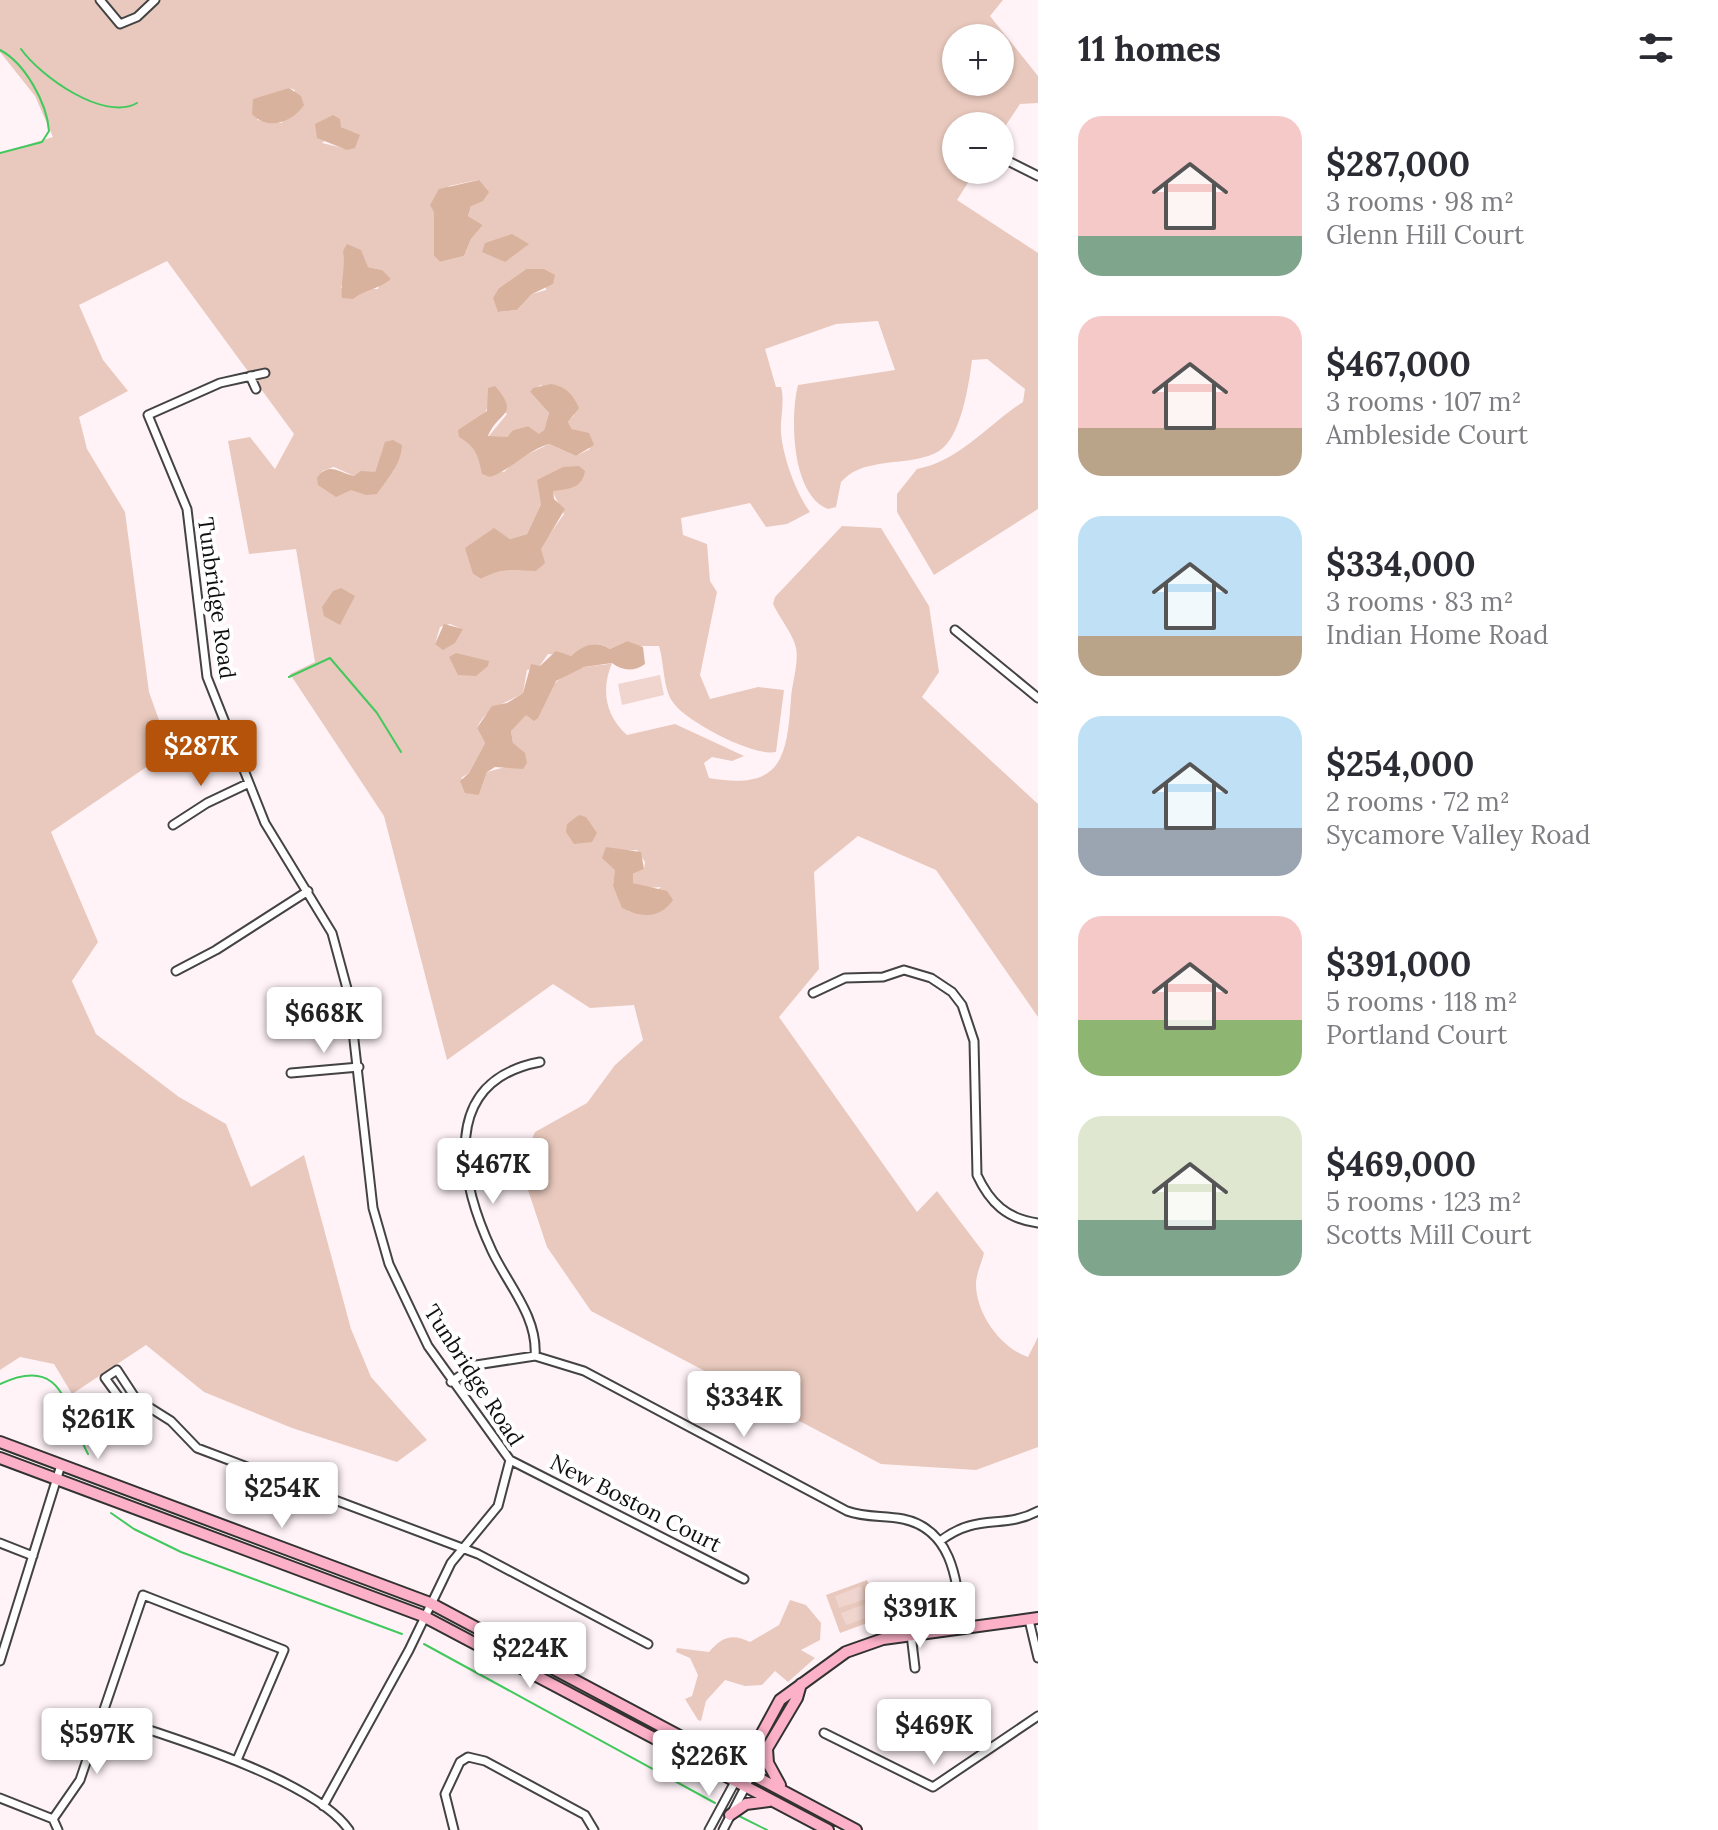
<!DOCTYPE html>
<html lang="en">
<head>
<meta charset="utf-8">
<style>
  :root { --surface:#fff; --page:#f2f2f3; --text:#2b2b33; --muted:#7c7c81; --accent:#b45309 }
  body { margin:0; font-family:Lora,serif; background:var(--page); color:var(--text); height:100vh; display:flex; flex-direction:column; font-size:30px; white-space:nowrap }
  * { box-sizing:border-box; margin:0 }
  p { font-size:26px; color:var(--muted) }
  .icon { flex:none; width:44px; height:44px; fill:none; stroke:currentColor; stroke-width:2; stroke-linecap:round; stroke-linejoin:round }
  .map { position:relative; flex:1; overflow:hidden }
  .details { display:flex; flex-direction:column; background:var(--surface); width:680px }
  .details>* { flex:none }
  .fabs { position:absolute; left:942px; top:24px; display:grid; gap:16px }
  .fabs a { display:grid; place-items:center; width:72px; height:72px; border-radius:50%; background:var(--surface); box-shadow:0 2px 6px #0004; font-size:40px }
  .price { position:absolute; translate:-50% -68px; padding:0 18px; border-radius:8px; background:#fff; color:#222; font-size:26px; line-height:52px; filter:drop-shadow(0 2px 4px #0008) }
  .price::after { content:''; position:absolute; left:50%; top:48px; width:24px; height:18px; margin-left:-12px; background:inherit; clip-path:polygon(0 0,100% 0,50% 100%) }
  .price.current { background:var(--accent); color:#fff }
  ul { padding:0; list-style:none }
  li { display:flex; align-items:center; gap:24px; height:200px; padding:0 40px }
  li span { display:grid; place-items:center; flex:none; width:224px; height:160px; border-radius:24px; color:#555 }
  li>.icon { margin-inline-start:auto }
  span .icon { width:96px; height:96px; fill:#fffc; stroke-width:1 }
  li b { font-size:34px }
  h2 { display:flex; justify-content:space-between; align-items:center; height:96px; padding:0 40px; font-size:34px }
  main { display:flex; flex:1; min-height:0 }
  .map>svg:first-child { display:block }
</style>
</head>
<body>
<main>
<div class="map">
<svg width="1038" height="1830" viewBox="0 0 1038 1830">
  <rect width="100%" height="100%" fill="#fff3f8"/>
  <path fill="#e9c9bd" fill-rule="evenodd" d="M 0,0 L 1003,0 L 990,16 L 1038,76 L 1038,103 L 1020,104 L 1000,134 L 1000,126 L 956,126 L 956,170 L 976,170 L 957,200 L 1038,253 L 1038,509 L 934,575 L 897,512 L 897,494 L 917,469 C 958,462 989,424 1023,402 L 1025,389 L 987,359 L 972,360 C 969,384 961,438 939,451 C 923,461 897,461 879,464 C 863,467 852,470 841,482 L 836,507 L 828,509 C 791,495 790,416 798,385 L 895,370 L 878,321 L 836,324 L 765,349 L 776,387 L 781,387 C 785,402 780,418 781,433 C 783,457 796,493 810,512 L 787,524 L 766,527 L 750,503 L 681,518 L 683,535 L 707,544 L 710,581 L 717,592 L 700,675 L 710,699 L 758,687 L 784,690 L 776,752 C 754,757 684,721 672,701 C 663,687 664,662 659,646 L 635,646 L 627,641 L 610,649 C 596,640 583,645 571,656 L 548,654 L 539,667 L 527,670 L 523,693 C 505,704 485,708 477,728 L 485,743 L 469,773 L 461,778 L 479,795 L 487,772 L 505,767 L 513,743 L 511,731 C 524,710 557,675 581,668 C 591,665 601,666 612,663 C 601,689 605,716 627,735 L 675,724 L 744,756 L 732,761 L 712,757 L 704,763 L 709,778 C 780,790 787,761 791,698 C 792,683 799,662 796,648 C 793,634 779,617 773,604 L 775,597 L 842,526 L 881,528 L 929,606 L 939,672 L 922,697 L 1038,804 L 1038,1017 L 936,870 L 858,836 L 814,872 L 819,969 L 779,1017 L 917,1212 L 937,1191 L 984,1253 C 982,1262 976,1274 976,1284 C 976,1314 1001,1348 1028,1357 L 1038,1337 L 1038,1447 L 976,1470 L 881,1464 L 591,1311 L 547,1247 L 520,1166 L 535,1132 L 587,1103 L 615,1065 L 643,1040 L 634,1005 L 590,1008 L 553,984 L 447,1060 L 384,816 L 290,674 L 315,662 L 296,549 L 249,554 L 228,441 L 250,437 L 275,469 L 294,434 L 167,261 L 79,305 L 103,360 L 128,391 L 79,417 L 87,449 L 125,512 L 149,692 L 170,751 L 51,832 L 98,942 L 72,981 L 96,1034 L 179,1097 L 226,1124 L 251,1187 L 304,1155 L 351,1329 L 371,1377 L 427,1440 L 397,1462 L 292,1428 L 204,1392 L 146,1345 L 72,1394 L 54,1364 L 20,1357 L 0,1370 L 0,153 L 53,137 L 35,96 L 0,52 ZM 956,38 L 1000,38 L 1000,82 L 956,82 ZM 289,88 L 295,90 L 282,123 L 257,120 L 275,94 ZM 341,127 L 349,131 L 343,148 L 322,143 ZM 478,180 L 468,216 L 483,225 L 471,239 L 464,256 L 440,262 L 434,256 L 434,212 L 449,186 ZM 368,267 L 382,270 L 378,289 L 341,288 L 346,269 ZM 526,269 L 544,269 L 546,290 L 532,294 L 517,310 L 498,312 L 499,288 ZM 541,385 L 574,415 L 568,422 L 572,429 L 581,432 L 590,449 L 576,456 L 549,444 L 516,460 L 504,472 L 480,466 L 480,457 L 471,444 L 490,402 L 507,414 L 488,437 L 507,437 L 513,430 L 528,426 L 539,435 L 544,430 L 549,413 L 530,392 ZM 383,449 L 394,470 L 384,484 L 351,490 L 322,471 L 334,467 L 354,476 L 375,472 ZM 583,479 L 552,491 L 564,514 L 524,570 L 494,570 L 481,579 L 473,574 L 472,544 L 481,541 L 494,529 L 510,539 L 527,534 L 541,504 L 541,495 ZM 450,624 L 462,629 L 435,644 L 440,627 ZM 637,850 L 645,862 L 644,869 L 633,874 L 633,883 L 647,888 L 661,887 L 630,912 L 623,908 L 613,886 L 618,851 Z
    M 867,1580 L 881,1618 L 840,1633 L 826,1595 Z
    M 790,1600 L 806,1605 L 821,1623 L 820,1640 L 801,1650 L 815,1658 L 788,1682 L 775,1671 L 762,1685 L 745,1686 L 725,1680 L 706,1701 L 701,1721 L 698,1720 L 685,1699 L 692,1696 L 698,1675 L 690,1658 L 676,1652 L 677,1648 L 709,1652 C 722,1637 732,1633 750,1642 L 779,1625 Z"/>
  <path fill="#d9b29d" d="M 289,88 L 301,96 L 304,105 C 292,123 267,131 252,114 L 253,99 Z
    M 333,115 L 340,119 L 341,127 L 360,135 L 355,148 L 347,150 L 317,138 L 315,124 Z
    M 479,180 L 489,192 L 483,201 L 471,206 L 468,216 L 483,225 L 471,239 L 464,256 L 440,262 L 434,256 L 434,212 L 430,205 L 439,189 Z
    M 512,234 L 529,244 L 505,262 L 482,252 L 485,243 Z
    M 347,244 L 361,250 L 368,267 L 382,270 L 391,279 C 378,290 365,289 353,299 L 342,298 C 340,282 346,268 343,251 Z
    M 526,269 L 544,269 L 555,275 L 553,284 L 532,294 L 517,310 L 498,312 L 493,298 L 499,288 Z
    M 551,384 C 565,386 573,394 579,408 L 568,422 L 572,429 L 589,433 L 594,445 L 576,456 L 549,444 C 526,451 512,469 490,477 L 482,474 C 478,455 476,447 459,437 L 458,430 L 487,411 L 488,388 L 495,386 C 521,416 498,411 488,436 L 507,437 L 513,430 L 528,426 L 539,434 L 544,430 L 549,413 L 530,392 L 533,388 Z
    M 393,440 L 402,445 C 401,465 388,478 377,494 L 366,495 L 351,490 L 336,497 L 318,485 L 317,478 C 329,461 339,473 354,476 L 361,471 L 375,472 L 385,442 Z
    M 579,466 L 585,471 C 582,489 568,489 553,491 L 554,499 L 565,509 L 541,549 L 545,563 L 536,571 C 514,570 501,567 481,579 L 473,574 L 465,548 L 494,528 L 510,539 L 527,534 L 541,504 L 537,480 L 563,467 Z
    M 341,588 L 355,596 L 340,625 L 324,616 L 322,607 L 333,591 Z
    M 444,624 L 463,629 L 455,643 L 443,650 L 435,644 Z
    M 627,641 L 643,647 L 645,664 C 634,672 622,671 612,663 L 584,667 L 556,681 L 538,718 L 534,721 L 526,715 L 511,731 L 513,743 L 525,753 L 527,763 L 523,769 L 495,767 L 487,772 L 479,795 L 465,793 L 460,781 L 469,773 L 485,743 L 477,728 L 492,706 L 507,703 L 523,693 L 531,664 L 540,666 L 556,651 L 571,656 C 583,645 595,640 610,649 Z
    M 456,653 L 489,661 L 488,666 L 476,676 L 458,675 L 449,657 Z
    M 579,815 L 586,817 L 597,833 L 592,842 L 574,844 L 566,832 L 567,824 Z
    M 606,847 L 641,852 L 644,869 L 633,874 L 633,883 L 667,891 L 673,900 C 660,919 641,918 622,908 L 613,886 L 615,870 L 602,858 Z"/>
  <path fill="#f0d4ce" d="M 660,675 L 664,695 L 622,705 L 618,684 Z
    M 861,1586 L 866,1599 L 839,1608 L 835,1596 Z
    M 868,1603 L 872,1616 L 846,1625 L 841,1613 Z"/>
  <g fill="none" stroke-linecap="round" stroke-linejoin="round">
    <path stroke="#42c95e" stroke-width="2" d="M 21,49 C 40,76 104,122 137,103
      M 0,50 C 25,63 47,103 49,131 L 42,142 L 0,153
      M 289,677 L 330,658 L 377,713 L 401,752
      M 0,1384 C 66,1353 65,1411 88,1454
      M 111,1513 L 134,1529 L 181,1552 L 402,1634
      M 424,1644 L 715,1803
      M 739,1816 L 767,1830"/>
    <defs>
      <path id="street" d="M 100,0 L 120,24 L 137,17 L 155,0
        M 1000,157 L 1038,176
        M 265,373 L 220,383 L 148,415 L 187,509 L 207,677 L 265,823 L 332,933 L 349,996 L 373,1208 L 389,1264 L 428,1346 L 510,1460 L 498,1506 L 451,1563 L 409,1650 L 323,1806
        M 250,376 L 256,389
        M 955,630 L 1038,698
        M 173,825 L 207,803 L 247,784
        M 176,971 L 216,950 L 308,891
        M 813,993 L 845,978 L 883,977 L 904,970 L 931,978 L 952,992 L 962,1005 L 974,1041 L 977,1175 C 990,1203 1007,1219 1038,1223
        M 291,1073 L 359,1067
        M 535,1356 C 538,1317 508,1285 492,1251 C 459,1180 439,1081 540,1062
        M 451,1382 L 476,1365 L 535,1356 L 584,1371 L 847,1511 C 866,1518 884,1515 903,1519 C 955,1530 957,1585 962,1627
        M 136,1399 L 121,1400 L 105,1378 L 117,1370 L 136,1399 L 171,1421 L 197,1448 L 478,1554 L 648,1644
        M 510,1460 L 744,1579
        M 940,1541 C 978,1512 1003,1530 1038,1511
        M 0,1543 L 33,1556
        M 1029,1620 L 1038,1658
        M 911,1634 L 915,1668
        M 0,1661 L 61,1465
        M 100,1714 C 161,1734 313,1778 349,1830
        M 824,1733 L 933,1787 L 1038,1716
        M 0,1798 L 53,1819 L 58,1830
        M 53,1819 L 80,1780 L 143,1595 L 284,1650 L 237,1760
        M 454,1830 L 445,1794 L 460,1762 L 468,1757 L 485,1761 L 585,1815 L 594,1830
        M 709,1830 L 736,1780
        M 723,1830 L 753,1772"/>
      <path id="secondary" d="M 0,1442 L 430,1603 L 856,1830
        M 0,1458 L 423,1616 L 828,1830
        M 767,1749 L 768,1763 L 780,1785
        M 742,1770 L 780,1700 L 846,1652 L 883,1639 L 1038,1618
        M 753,1772 L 797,1698 L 801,1684
        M 730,1815 L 746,1804 L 769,1801"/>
    </defs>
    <use href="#street" stroke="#434343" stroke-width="11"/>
    <use href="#secondary" stroke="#323232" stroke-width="14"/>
    <use href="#street" stroke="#fff" stroke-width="7"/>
    <use href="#secondary" stroke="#fcb1c8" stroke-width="10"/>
  </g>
  <g text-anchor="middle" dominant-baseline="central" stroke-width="8" stroke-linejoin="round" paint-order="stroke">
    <g font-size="22" fill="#101010" stroke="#fff">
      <text transform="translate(217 598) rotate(82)">Tunbridge Road</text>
      <text transform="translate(474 1375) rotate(57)">Tunbridge Road</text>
      <text transform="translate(636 1503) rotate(27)">New Boston Court</text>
    </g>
  </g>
</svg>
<div class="fabs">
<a>+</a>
<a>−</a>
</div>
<b class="price current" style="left:201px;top:788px">$287K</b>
<b class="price" style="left:324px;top:1055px">$668K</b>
<b class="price" style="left:493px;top:1206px">$467K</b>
<b class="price" style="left:744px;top:1439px">$334K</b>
<b class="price" style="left:98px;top:1461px">$261K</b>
<b class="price" style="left:282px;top:1530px">$254K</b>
<b class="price" style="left:920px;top:1650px">$391K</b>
<b class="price" style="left:530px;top:1690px">$224K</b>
<b class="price" style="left:934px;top:1767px">$469K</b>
<b class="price" style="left:97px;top:1776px">$597K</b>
<b class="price" style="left:709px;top:1798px">$226K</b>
</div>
<section class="details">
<h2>11 homes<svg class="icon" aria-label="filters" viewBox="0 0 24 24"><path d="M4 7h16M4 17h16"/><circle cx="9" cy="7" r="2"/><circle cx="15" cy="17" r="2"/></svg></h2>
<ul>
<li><span style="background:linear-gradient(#f6c9c9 75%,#7fa58c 0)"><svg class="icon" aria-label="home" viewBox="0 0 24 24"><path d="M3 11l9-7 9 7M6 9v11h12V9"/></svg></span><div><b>$287,000</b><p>3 rooms · 98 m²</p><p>Glenn Hill Court</p></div></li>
<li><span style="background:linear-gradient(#f6c9c9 70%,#b9a48a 0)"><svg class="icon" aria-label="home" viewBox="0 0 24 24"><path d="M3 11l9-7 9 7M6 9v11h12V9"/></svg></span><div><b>$467,000</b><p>3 rooms · 107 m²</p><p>Ambleside Court</p></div></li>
<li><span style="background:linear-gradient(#bfe0f5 75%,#b9a48a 0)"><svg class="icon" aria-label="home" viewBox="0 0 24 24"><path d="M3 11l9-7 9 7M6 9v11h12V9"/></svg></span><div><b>$334,000</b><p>3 rooms · 83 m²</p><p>Indian Home Road</p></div></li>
<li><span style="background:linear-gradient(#bfe0f5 70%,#9aa5b1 0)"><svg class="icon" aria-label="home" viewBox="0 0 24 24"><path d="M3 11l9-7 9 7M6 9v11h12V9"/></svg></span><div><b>$254,000</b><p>2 rooms · 72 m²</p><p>Sycamore Valley Road</p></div></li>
<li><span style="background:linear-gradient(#f6c9c9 65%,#8fb573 0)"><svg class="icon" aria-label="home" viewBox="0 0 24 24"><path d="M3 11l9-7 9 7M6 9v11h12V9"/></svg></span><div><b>$391,000</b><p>5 rooms · 118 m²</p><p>Portland Court</p></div></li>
<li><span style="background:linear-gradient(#dfe7d0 65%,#7fa58c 0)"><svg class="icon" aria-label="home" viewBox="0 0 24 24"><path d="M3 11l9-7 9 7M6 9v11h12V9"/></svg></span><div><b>$469,000</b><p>5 rooms · 123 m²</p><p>Scotts Mill Court</p></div></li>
</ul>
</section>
</main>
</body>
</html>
